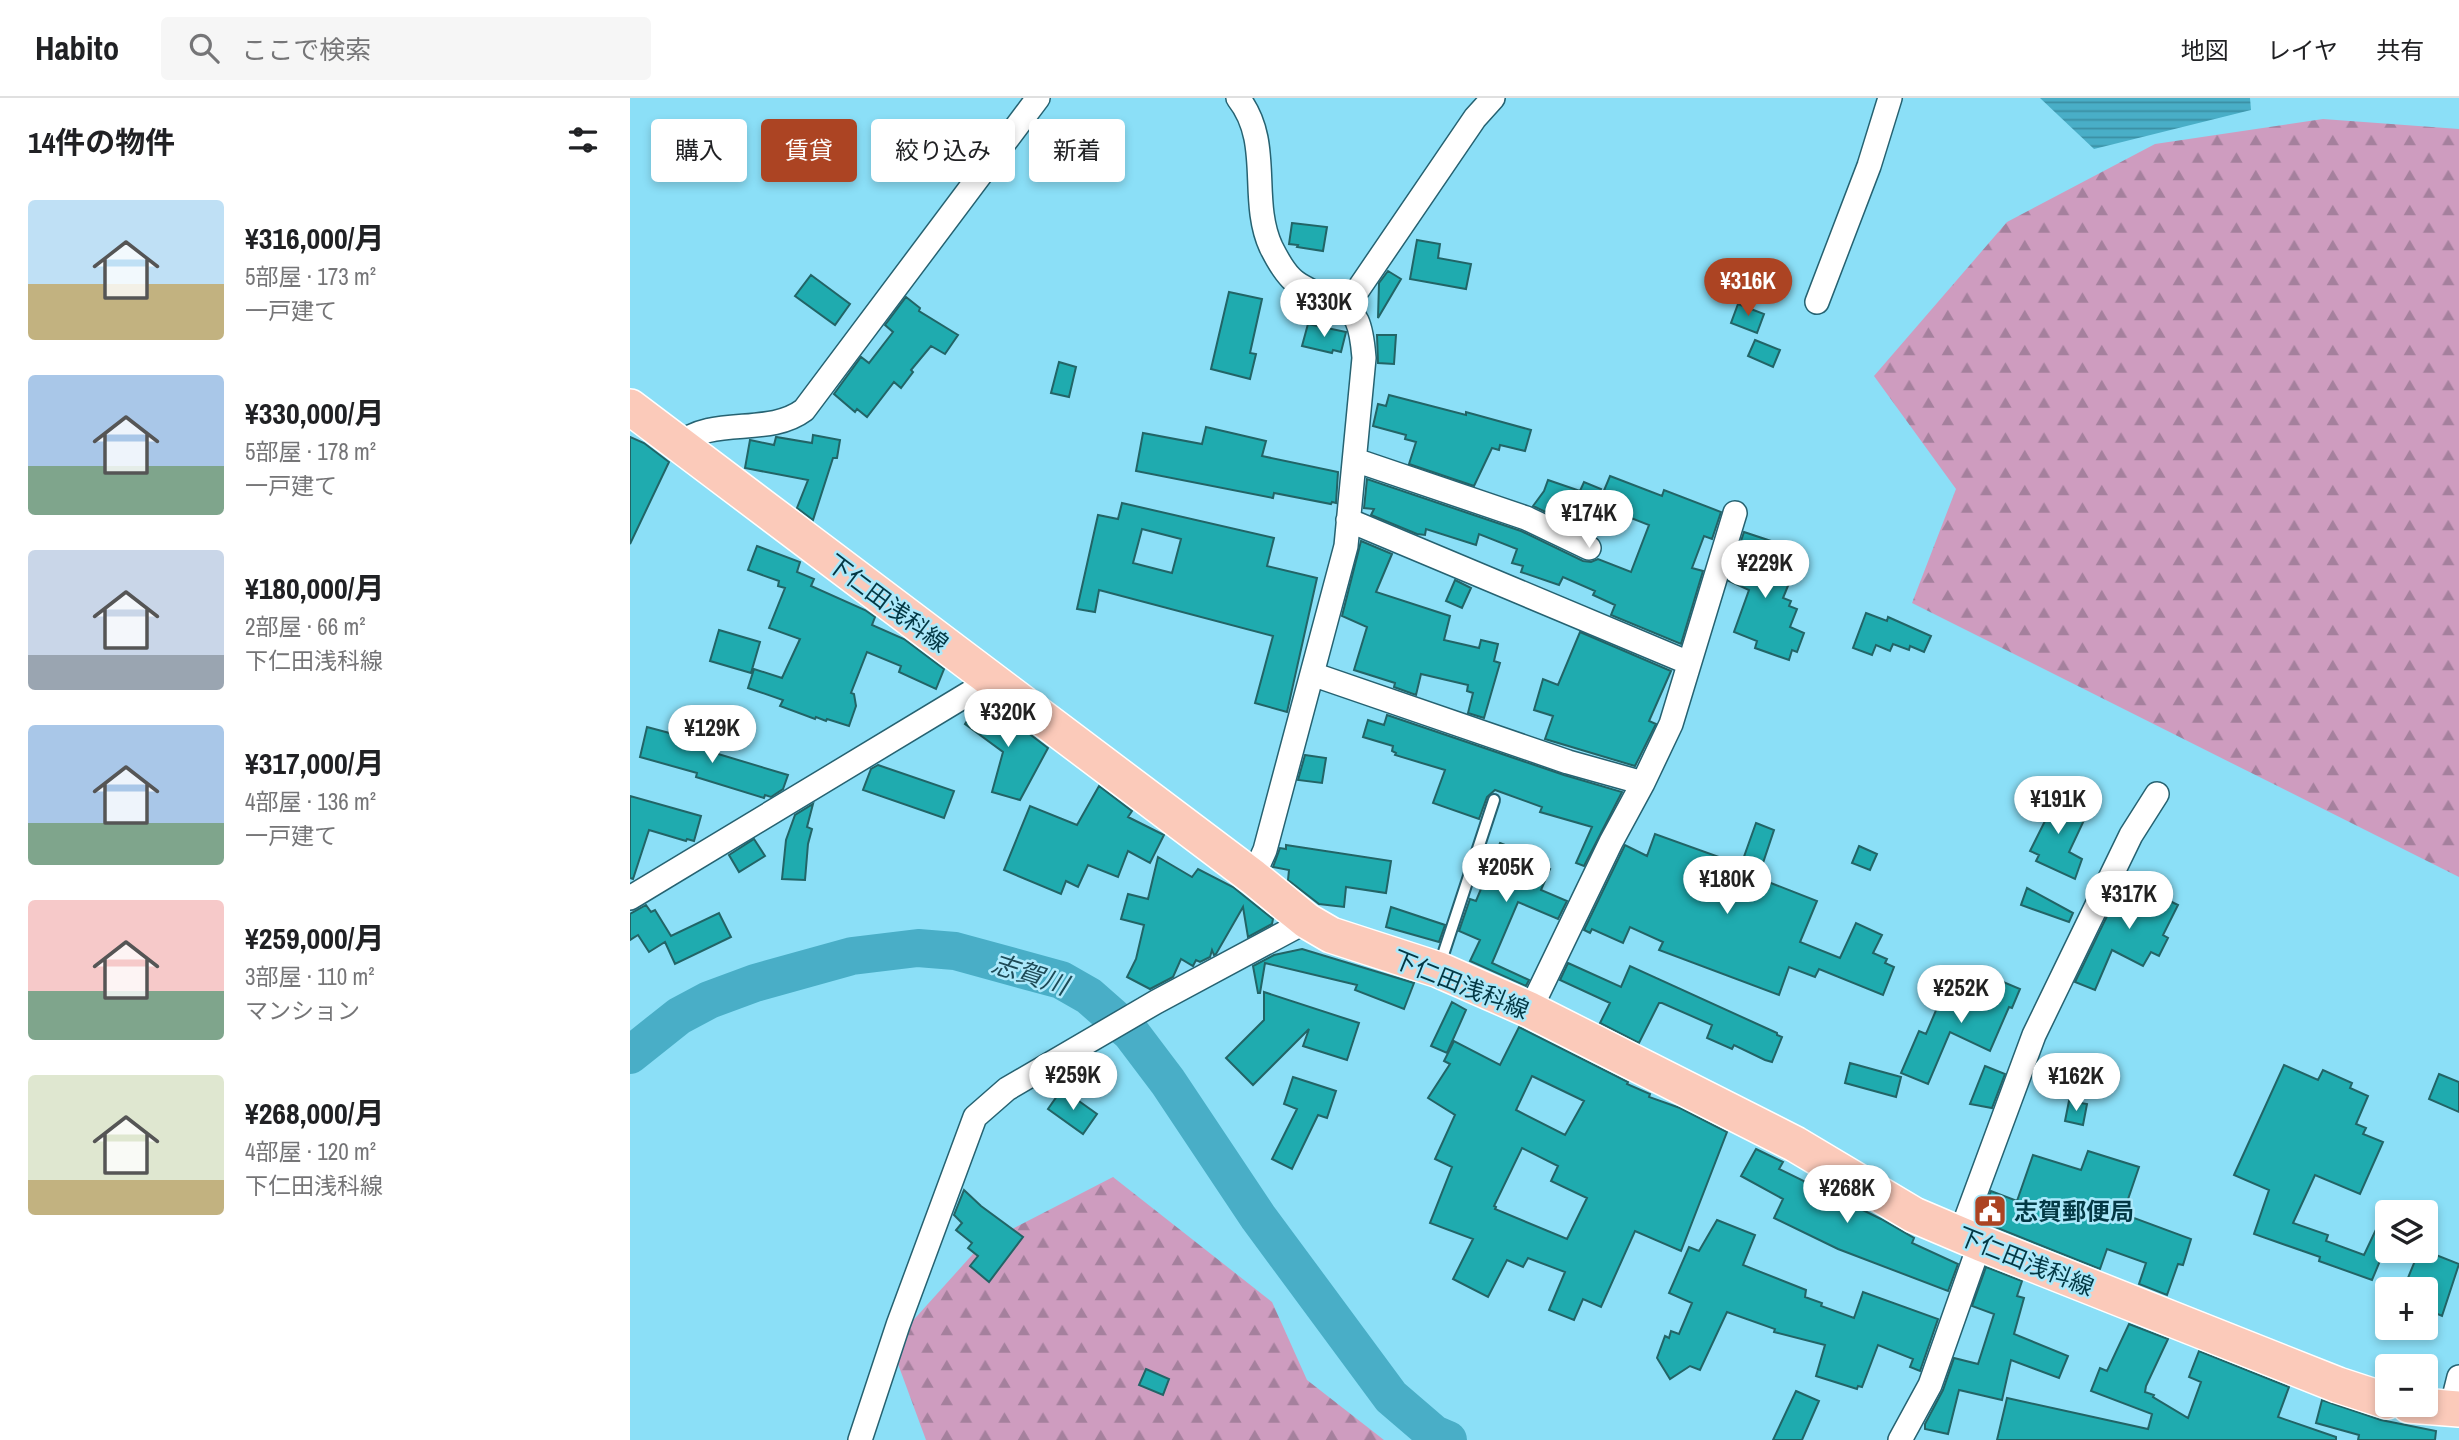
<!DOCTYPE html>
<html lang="ja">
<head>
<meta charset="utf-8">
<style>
  :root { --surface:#fff; --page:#f6f6f6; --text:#202124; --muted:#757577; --line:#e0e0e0; --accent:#ac4423 }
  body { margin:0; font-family:"Archivo Narrow","Noto Sans JP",sans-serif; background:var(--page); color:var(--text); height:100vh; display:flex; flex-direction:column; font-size:26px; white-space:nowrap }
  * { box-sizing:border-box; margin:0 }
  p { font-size:23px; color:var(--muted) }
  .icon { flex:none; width:38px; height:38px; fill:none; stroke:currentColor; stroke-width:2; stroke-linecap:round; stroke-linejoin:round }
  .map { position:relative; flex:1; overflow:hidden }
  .side { display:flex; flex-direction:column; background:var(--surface); width:630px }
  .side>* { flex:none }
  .banner { position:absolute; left:21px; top:21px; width:665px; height:63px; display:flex; gap:14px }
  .buttons { position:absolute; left:1745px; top:1102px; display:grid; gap:14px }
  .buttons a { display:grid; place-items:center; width:63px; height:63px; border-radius:7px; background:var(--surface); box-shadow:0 4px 10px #0003; font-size:35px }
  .price { position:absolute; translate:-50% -60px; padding:0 16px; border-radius:24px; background:#fff; color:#222; font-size:23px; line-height:46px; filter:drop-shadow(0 2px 4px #0008) }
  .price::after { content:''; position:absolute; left:50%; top:42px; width:21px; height:16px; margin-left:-10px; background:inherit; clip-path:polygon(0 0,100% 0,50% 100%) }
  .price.selected { background:var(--accent); color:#fff }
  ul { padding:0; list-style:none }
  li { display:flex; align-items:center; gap:21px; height:175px; padding:0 28px }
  li span { display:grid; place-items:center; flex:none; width:196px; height:140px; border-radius:7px; color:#555 }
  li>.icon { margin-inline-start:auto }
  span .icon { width:84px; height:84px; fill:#fffc; stroke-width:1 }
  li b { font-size:30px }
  h2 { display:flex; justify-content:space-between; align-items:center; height:84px; padding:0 28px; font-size:30px }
  .pill { padding:0 24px; border-radius:7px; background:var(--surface); box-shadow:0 4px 10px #0003; font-size:24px; line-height:63px }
  .pill.selected { background:var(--accent); color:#fff }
  header { display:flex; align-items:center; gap:42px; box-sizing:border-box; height:98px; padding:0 35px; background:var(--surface); border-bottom:2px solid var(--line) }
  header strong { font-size:33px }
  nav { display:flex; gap:38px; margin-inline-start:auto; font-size:24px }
  .search { width:490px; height:63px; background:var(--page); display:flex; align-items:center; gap:18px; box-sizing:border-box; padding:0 24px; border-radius:7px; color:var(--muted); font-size:26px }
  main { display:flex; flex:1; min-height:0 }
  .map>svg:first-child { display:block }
</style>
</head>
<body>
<header>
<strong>Habito</strong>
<div class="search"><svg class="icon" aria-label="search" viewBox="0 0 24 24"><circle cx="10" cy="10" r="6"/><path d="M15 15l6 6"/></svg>ここで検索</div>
<nav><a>地図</a><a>レイヤ</a><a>共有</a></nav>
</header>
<main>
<section class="side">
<h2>14件の物件<svg class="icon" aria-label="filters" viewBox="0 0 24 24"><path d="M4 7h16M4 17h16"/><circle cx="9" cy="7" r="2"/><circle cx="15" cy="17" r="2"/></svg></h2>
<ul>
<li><span style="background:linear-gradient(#bfe0f5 60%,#c2b280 0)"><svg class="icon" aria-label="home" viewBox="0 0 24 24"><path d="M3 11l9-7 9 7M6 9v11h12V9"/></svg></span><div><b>¥316,000/月</b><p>5部屋 · 173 m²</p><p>一戸建て</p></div></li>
<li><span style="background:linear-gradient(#a9c7e8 65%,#7fa58c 0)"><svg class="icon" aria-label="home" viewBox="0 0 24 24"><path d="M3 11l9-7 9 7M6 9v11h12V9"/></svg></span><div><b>¥330,000/月</b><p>5部屋 · 178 m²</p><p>一戸建て</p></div></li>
<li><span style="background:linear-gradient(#c9d6e8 75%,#9aa5b1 0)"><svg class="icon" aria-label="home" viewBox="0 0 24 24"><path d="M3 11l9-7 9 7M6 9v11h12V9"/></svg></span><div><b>¥180,000/月</b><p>2部屋 · 66 m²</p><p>下仁田浅科線</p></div></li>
<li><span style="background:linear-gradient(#a9c7e8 70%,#7fa58c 0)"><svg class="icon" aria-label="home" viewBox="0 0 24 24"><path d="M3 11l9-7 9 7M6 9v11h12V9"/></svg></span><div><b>¥317,000/月</b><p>4部屋 · 136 m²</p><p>一戸建て</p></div></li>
<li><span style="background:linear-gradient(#f6c9c9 65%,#7fa58c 0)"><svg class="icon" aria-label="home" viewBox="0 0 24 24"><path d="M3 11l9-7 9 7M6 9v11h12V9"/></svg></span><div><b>¥259,000/月</b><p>3部屋 · 110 m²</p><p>マンション</p></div></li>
<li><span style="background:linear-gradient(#dfe7d0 75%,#c2b280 0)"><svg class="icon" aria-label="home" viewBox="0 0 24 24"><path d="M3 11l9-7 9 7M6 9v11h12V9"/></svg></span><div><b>¥268,000/月</b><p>4部屋 · 120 m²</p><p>下仁田浅科線</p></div></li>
</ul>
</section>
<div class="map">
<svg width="1829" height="1342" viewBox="0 0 1829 1342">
  <defs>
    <pattern id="forest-firs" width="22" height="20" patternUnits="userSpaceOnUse" patternTransform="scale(1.75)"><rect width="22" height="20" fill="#ce9cbf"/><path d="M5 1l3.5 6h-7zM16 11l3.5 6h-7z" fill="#a5809d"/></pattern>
    <pattern id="water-rules" width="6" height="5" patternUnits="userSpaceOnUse" patternTransform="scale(1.75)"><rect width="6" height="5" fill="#49aec7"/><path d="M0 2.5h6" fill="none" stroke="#3b8fa3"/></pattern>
  </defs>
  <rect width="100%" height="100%" fill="#8bdff7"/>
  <path fill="url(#forest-firs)" d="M 1693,21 L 1829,31 L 1829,779 L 1282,505 L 1326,391 L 1244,278 L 1377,124 L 1525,46 Z
    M 483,1079 L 642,1204 L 677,1282 L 754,1342 L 296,1342 L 261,1247 L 351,1147 Z"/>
  <path fill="url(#water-rules)" d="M 1410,0 L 1620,0 L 1621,12 L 1464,51 Z"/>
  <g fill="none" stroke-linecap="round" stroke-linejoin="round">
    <path stroke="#49aec7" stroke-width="38" d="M 0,957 L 49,918 L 79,902 L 125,885 L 222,858 L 288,850 L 325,853 L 431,882 L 459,898 L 501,935 L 538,984 L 628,1119 L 761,1299 L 804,1336 L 818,1342"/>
  </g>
  <path fill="#1fabaf" stroke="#226466" stroke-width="2" fill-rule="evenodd" d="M 662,125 L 697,129 L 693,153 L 667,149 L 668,147 L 659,146 Z
    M 787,142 L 810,146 L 808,160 L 841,166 L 836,191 L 780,181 Z
    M 758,173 L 771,181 L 748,220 L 749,185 Z
    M 181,177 L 220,206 L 205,227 L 165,198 Z
    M 599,194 L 632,201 L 620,255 L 626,256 L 620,281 L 581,271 Z
    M 276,199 L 290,210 L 289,213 L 328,237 L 315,256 L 301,248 L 281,272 L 283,274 L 271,290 L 264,284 L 237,319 L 227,311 L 225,314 L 204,296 L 231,259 L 239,265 L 263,234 L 255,227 Z
    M 1108,206 L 1134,216 L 1127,235 L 1101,225 Z
    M 678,226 L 716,234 L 711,254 L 703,252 L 702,255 L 672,248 Z
    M 747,237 L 766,237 L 764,266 L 748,265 Z
    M 1125,242 L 1150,252 L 1143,269 L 1118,258 Z
    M 429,264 L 446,269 L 439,299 L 421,295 Z
    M 759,297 L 836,317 L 836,314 L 901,332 L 895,353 L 870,347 L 869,352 L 862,350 L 844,388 L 779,366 L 786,344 L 775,341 L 776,337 L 743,328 L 748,306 L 756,308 Z
    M 576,329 L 636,343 L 632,358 L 708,374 L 706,405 L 702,404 L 701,406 L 644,395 L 643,400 L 506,373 L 513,335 L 572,346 Z
    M 183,337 L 210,342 L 207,360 L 203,360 L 183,422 L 167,410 L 178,382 L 115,370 L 120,342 L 144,347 L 146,339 L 182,345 Z
    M 0,339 L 14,345 L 39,364 L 0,446 Z
    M 980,378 L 1032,398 L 1034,392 L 1091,414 L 1082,441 L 1074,438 L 1062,470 L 1073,473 L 1051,546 L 981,517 L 985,507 L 963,497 L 965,493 L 933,479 L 929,487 L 891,474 L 893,468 L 882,465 L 887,451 L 849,436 L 846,447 L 796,431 L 795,437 L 787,436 L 741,417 L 744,411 L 734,410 L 737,381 L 891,433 L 953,463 L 961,464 L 968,461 L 1001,474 L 1019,427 L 968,407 Z
    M 918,382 L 950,393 L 954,384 L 971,391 L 954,432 L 903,408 L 914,393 Z
    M 492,405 L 644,440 L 637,468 L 687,480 L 657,614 L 625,605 L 643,538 L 469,492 L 465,514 L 447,511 L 468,417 L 488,421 ZM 512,431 L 551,441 L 542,475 L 503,465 Z
    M 1114,434 L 1147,445 L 1142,460 L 1133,457 L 1130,465 L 1162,478 L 1153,500 L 1161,503 L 1159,508 L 1167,511 L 1160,529 L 1174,535 L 1167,554 L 1162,552 L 1159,562 L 1125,550 L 1127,543 L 1104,534 L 1119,492 L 1099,483 L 1111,450 L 1109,449 Z
    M 731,443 L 762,456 L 746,494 L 820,518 L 814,542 L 849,550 L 851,542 L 868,546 L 864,563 L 870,565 L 854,620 L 838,615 L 843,595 L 837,593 L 838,587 L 791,576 L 786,597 L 764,589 L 765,585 L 724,572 L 737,529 L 712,518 Z
    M 127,448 L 170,464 L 167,474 L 184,481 L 181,488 L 235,512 L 245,519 L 242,527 L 274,541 L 314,571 L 306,591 L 269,574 L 271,568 L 237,554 L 221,595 L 224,596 L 226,608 L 219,628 L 197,621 L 196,623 L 186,619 L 185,621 L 150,608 L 153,602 L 118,590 L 124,571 L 152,580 L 170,541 L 139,530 L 155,490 L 148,488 L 149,483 L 118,472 Z
    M 825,482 L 841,490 L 832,510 L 816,503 Z
    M 1236,515 L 1257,523 L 1258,519 L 1301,538 L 1294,554 L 1280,548 L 1279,552 L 1263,546 L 1260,553 L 1246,547 L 1242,557 L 1223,550 Z
    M 89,532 L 130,544 L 121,575 L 80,563 Z
    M 950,534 L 1041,573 L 1019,623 L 1026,626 L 1005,668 L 915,641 L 923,618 L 904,612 L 913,581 L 928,587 Z
    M 355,602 L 418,650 L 390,702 L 362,694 L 373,654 L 335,626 L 349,605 Z
    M 757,617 L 934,677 L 992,694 L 954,768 L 946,765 L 962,729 L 910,714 L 912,709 L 865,692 L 857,699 L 849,721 L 803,705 L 815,672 L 765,657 L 766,655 L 762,653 L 763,648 L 733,639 L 738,622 L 754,627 Z
    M 17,629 L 47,637 L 45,643 L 158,677 L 153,691 L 141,699 L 135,697 L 134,700 L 66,679 L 67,675 L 10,659 Z
    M 675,657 L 696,660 L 692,685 L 668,682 Z
    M 248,667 L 324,693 L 314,720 L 233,692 L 241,671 Z
    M 469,688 L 502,713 L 498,719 L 534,737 L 520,765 L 498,753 L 488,779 L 458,767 L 448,789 L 436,783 L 431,796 L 374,772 L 400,708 L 447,727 Z
    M 1420,692 L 1437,700 L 1433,708 L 1456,718 L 1439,754 L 1452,761 L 1445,781 L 1406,763 L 1409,757 L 1400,753 L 1416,721 L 1408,718 Z
    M 0,698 L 71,718 L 64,743 L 57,741 L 56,743 L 19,732 L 3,781 L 0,780 Z
    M 183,706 L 177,729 L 182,731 L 178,746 L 175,782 L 152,781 L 156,742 L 165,717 Z
    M 1126,725 L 1144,732 L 1128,780 L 1187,803 L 1170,844 L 1210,860 L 1226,825 L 1252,837 L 1243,855 L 1257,861 L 1255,865 L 1264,869 L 1253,897 L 1189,871 L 1185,879 L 1159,869 L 1149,897 L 1029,852 L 1033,844 L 1000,829 L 993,845 L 962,831 L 960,835 L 954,832 L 995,747 L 1017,758 L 1025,736 L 1111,767 Z
    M 124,741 L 135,758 L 109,774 L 99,757 Z
    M 870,745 L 903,758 L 901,763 L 920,771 L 911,792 L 937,803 L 928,821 L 888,804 L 862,865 L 899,882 L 896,888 L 840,863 L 850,842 L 829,833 L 840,801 L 846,803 Z
    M 656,747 L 761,763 L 756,795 L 716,789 L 714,809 L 689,806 L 658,782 L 659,772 L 643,769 L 650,750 L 656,751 Z
    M 1229,748 L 1247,756 L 1240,772 L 1222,765 Z
    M 528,759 L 562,779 L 568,771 L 603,789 L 643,821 L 642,826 L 618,839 L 613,809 L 586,856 L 584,857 L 582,852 L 580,859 L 570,864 L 566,862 L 563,868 L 551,861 L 543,879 L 520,891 L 497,879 L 506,861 L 514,827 L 491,821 L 498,796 L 518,801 Z
    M 1495,781 L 1548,807 L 1533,837 L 1538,840 L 1529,858 L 1521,854 L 1513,868 L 1482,852 L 1465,892 L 1445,884 Z
    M 1397,790 L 1443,815 L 1439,824 L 1391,807 Z
    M 16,807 L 21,814 L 25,812 L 41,838 L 89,815 L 101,839 L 45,866 L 35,844 L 19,854 L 8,837 L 0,842 L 0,816 Z
    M 761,809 L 815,827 L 809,844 L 756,829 Z
    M 672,851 L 784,885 L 774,911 L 725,892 L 727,887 L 635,865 L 630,895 L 628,895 L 623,868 L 644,857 Z
    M 938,865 L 991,889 L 1000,868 L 1147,935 L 1147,937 L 1152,939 L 1142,964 L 1135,962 L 1104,947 L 1102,951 L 1077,940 L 1082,927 L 1032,905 L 1029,905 L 1009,945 L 970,925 L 980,905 L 930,882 Z
    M 1359,878 L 1390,891 L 1382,910 L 1379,909 L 1360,953 L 1320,934 L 1298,986 L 1271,975 L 1289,933 L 1296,936 L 1315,891 L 1333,899 L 1335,896 L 1349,902 Z
    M 634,894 L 729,925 L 717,962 L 673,948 L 679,931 L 623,987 L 596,960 L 634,922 Z
    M 822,904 L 836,912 L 817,955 L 801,948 Z
    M 889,929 L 998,984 L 997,986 L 1020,996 L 1019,999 L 1050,1010 L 1097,1034 L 1051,1153 L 1005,1133 L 971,1209 L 953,1201 L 944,1222 L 919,1212 L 935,1174 L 898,1160 L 893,1169 L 877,1162 L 858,1199 L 823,1181 L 843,1141 L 800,1125 L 822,1069 L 805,1061 L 825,1017 L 798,1000 L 820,966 L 814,963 L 824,943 L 870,967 ZM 902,978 L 954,1003 L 935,1037 L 886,1012 ZM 892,1050 L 928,1068 L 921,1083 L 957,1100 L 937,1141 L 865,1111 L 866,1109 L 864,1108 Z
    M 1220,965 L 1271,979 L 1266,999 L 1215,985 Z
    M 1654,967 L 1688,982 L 1693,972 L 1722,985 L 1720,990 L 1738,998 L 1726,1026 L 1736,1030 L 1733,1036 L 1753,1044 L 1730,1096 L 1685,1077 L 1663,1125 L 1698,1137 L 1696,1143 L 1734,1157 L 1758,1106 L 1771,1111 L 1770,1115 L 1757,1115 L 1757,1146 L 1742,1182 L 1689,1163 L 1690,1159 L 1624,1136 L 1639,1092 L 1604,1077 Z
    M 1355,968 L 1375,976 L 1362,1010 L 1340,1006 Z
    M 1809,976 L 1829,984 L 1829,1014 L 1799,1001 Z
    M 663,979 L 706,993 L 697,1020 L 688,1017 L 662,1071 L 642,1061 L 667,1011 L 654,1006 Z
    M 432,991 L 467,1016 L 453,1036 L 418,1011 Z
    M 1439,1003 L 1457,1006 L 1453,1027 L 1435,1023 Z
    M 1126,1051 L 1153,1064 L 1149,1071 L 1251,1121 L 1284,1140 L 1282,1145 L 1328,1166 L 1318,1193 L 1208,1151 L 1144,1120 L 1153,1101 L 1111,1078 Z
    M 1458,1053 L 1509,1069 L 1493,1116 L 1561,1141 L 1553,1167 L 1548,1166 L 1537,1197 L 1509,1186 L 1516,1165 L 1477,1151 L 1470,1171 L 1350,1123 L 1361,1093 L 1387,1103 L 1403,1057 L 1451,1072 Z
    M 334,1092 L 351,1108 L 393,1139 L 359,1184 L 340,1168 L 348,1158 L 338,1150 L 342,1145 L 326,1132 L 332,1125 L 324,1117 Z
    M 1087,1122 L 1125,1137 L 1113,1167 L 1176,1192 L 1175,1199 L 1192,1205 L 1191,1208 L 1224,1220 L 1233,1194 L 1308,1221 L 1290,1273 L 1280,1269 L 1283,1261 L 1248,1247 L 1232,1289 L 1228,1288 L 1227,1291 L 1186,1278 L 1195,1247 L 1144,1234 L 1145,1231 L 1097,1214 L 1070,1272 L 1060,1268 L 1040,1281 L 1027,1260 L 1035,1238 L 1039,1240 L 1041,1233 L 1049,1236 L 1062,1205 L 1039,1195 L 1059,1149 L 1069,1153 Z
    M 1789,1153 L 1796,1153 L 1829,1166 L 1812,1218 L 1796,1211 L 1796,1192 L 1773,1192 Z
    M 1356,1169 L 1392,1183 L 1387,1198 L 1394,1200 L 1384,1236 L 1438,1258 L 1429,1280 L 1381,1262 L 1372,1302 L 1329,1292 L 1318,1336 L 1295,1331 L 1295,1326 L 1313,1292 L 1324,1260 L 1348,1266 L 1364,1216 L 1342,1208 Z
    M 1499,1226 L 1538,1241 L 1516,1288 L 1515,1294 L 1524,1297 L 1523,1299 L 1558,1320 L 1571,1284 L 1559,1279 L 1569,1253 L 1659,1289 L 1648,1319 L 1706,1339 L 1706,1342 L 1367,1342 L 1377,1300 L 1518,1331 L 1522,1316 L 1461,1293 L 1470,1270 L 1477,1273 Z
    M 516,1271 L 539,1281 L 533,1297 L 509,1287 Z
    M 1166,1293 L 1189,1303 L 1172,1342 L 1143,1342 Z
    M 1692,1302 L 1751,1322 L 1806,1333 L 1805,1342 L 1728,1342 L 1729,1337 L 1686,1325 Z"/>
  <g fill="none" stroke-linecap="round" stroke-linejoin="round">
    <defs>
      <path id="lane" d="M 809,869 L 864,702"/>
      <path id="street" d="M 608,0 C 643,44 619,101 641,149 C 646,159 653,172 661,180 C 677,197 718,203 727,223 C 732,234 733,248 734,260 L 716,448 L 635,752 L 623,779
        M 1187,204 L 1239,68 L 1260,0
        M 717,211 L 725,196 L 845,20 L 863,0
        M 48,347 C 83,317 138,339 174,312 L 408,0
        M 725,362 L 896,420 L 959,450
        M 718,422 L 1059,565
        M 682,576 L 938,664 L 1013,685
        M 0,800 L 361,582
        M 900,912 L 981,744 L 1013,685 L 1041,626 L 1105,415
        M 1330,1137 L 1404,937 L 1501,737 L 1527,696
        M 1821,1311 L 1829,1279
        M 230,1342 L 268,1227 L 345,1019 L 377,991 L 526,904 L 677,823
        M 1270,1342 L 1300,1287 L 1350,1145"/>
      <path id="primary" d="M 0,309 L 623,779 L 677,823 L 701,837 L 809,872 L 900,912 L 1165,1046 L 1284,1117 L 1350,1145 L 1708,1287 L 1757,1303
        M 1779,1307 L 1829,1311"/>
    </defs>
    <use href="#lane" stroke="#266271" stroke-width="14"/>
    <use href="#street" stroke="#266271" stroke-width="26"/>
    <use href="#primary" stroke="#fff" stroke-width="38"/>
    <use href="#lane" stroke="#fff" stroke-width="10"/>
    <use href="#street" stroke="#fff" stroke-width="23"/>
    <use href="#primary" stroke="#fbcaba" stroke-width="35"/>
  </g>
  <defs>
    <symbol id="civic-square" viewBox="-11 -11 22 22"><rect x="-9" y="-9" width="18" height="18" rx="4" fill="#ac4423" stroke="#ace9fb"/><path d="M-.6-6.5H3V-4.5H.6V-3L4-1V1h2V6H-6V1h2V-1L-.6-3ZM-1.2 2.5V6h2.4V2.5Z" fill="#fff"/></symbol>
  </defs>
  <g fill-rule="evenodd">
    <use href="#civic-square" x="1341" y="1094" width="38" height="38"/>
  </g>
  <g text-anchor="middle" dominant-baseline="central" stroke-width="5" stroke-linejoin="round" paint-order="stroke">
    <g font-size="24" fill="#033844" stroke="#ace9fb">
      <text transform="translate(258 505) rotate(37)">下仁田浅科線</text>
      <text transform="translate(831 886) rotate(22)">下仁田浅科線</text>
      <text transform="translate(1396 1163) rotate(22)">下仁田浅科線</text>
    </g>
    <g font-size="24" font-weight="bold" fill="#033844" stroke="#ace9fb" text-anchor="start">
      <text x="1384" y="1113">志賀郵便局</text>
    </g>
    <g font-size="26" font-style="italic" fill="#1e4a56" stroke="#ace9fb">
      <text transform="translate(400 876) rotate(18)">志賀川</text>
    </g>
  </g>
</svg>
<div class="buttons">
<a><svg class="icon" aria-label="layers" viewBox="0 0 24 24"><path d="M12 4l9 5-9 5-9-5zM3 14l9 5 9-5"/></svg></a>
<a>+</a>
<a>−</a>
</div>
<b class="price selected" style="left:1118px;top:220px">¥316K</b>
<b class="price" style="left:694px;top:241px">¥330K</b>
<b class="price" style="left:959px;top:452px">¥174K</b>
<b class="price" style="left:1135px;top:502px">¥229K</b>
<b class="price" style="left:378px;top:651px">¥320K</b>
<b class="price" style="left:82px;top:667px">¥129K</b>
<b class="price" style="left:1428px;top:738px">¥191K</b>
<b class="price" style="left:876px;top:806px">¥205K</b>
<b class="price" style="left:1097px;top:818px">¥180K</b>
<b class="price" style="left:1499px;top:833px">¥317K</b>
<b class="price" style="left:1331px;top:927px">¥252K</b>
<b class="price" style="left:443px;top:1014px">¥259K</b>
<b class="price" style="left:1446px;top:1015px">¥162K</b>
<b class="price" style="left:1217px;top:1127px">¥268K</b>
<div class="banner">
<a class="pill">購入</a>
<a class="pill selected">賃貸</a>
<a class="pill">絞り込み</a>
<a class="pill">新着</a>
</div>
</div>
</main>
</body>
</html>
